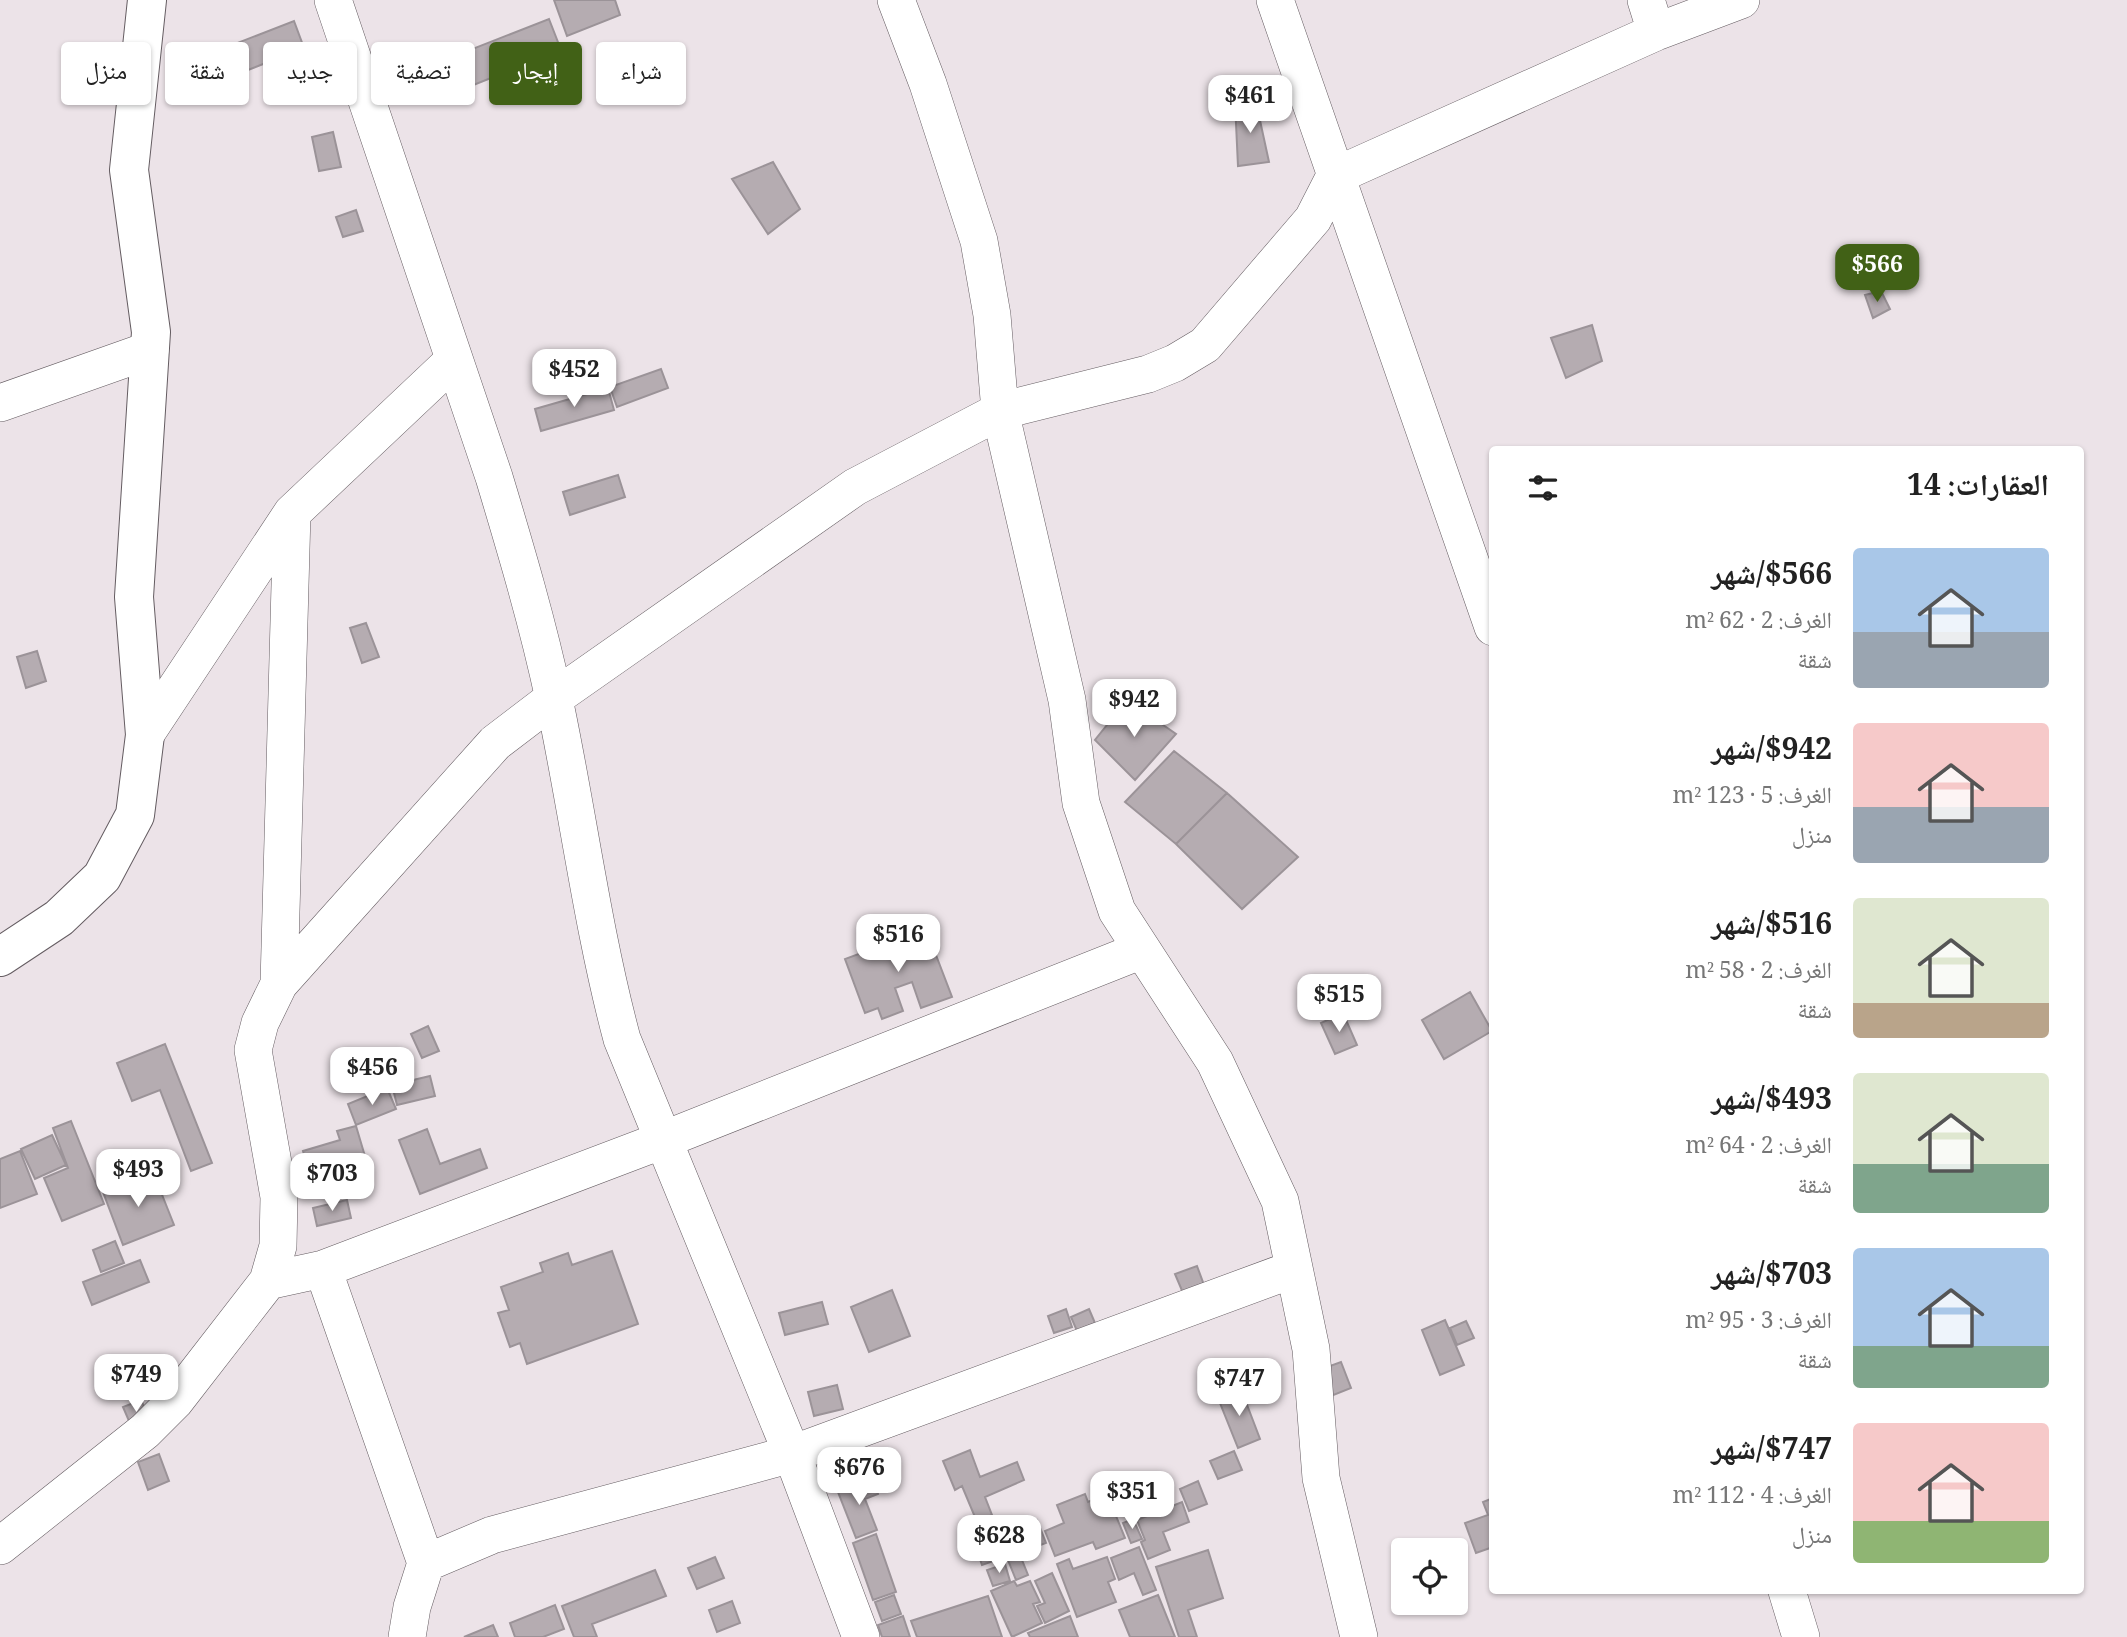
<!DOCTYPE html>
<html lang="ar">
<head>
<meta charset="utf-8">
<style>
  :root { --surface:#fff; --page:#f6f6f6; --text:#222; --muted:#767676; --accent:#416116 }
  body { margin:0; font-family:Georgia,"Noto Naskh Arabic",serif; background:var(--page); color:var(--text); direction:rtl; height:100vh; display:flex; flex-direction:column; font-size:26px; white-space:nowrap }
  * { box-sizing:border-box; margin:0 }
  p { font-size:23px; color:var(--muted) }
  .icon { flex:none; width:38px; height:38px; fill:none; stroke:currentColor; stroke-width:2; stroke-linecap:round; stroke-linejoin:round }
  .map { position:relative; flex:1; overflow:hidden; direction:ltr }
  .panel { position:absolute; left:1489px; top:446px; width:595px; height:1148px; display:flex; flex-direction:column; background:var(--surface); border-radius:7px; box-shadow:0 2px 5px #0004; direction:rtl }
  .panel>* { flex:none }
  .banner { position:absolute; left:21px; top:42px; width:665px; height:63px; direction:rtl; display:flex; gap:14px }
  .fabs { position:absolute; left:1391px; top:1538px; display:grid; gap:14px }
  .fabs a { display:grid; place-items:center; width:77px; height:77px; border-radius:7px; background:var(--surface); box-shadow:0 2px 5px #0004; font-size:35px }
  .price { position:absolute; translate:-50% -60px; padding:0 16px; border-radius:14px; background:#fff; color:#222; font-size:23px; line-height:46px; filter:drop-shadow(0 2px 4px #0008) }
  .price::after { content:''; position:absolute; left:50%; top:42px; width:21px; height:16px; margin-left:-10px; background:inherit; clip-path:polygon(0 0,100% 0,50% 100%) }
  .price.current { background:var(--accent); color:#fff }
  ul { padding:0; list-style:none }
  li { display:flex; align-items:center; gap:21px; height:175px; padding:0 35px }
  li span { display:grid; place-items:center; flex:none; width:196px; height:140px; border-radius:7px; color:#555 }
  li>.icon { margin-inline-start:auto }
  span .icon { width:84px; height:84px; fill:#fffc; stroke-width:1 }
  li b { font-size:30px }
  h2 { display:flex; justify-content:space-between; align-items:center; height:84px; padding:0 35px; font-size:30px }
  .pill { padding:0 24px; border-radius:7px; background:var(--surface); box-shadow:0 2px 5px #0004; font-size:24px; line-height:63px }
  .pill.current { background:var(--accent); color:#fff }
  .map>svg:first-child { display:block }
</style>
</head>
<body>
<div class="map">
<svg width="2127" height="1637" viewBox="0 0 2127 1637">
  <rect width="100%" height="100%" fill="#ece3e8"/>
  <path fill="#b5acb1" stroke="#9b9398" stroke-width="2" d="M 554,0 L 615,0 L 620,15 L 567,36 Z
    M 549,19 L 561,50 L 436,100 L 424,68 Z
    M 294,21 L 304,48 L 179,97 L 168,70 Z
    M 1235,102 L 1256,102 L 1269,162 L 1238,166 Z
    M 333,132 L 341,167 L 319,171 L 312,137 Z
    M 773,162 L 800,209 L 768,234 L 732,179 Z
    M 356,210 L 363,231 L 343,237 L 336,217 Z
    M 1881,291 L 1890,309 L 1873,318 L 1865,295 Z
    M 1592,325 L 1602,361 L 1566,378 L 1551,338 Z
    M 661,369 L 668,388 L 617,407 L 610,387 Z
    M 608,388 L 614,410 L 541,431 L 535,409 Z
    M 618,475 L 625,497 L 570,515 L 563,492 Z
    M 366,623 L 379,657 L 362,663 L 350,628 Z
    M 37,651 L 46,681 L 26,688 L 17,657 Z
    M 1127,700 L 1176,734 L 1135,780 L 1095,740 Z
    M 1174,751 L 1227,793 L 1176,844 L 1125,802 Z
    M 1227,793 L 1298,857 L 1242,909 L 1176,844 Z
    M 926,929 L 952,997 L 921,1008 L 912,982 L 895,988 L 903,1011 L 882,1019 L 878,1008 L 865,1013 L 845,959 Z
    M 1470,992 L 1492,1031 L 1444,1059 L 1422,1020 Z
    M 1343,1013 L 1357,1045 L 1335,1054 L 1321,1023 Z
    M 428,1026 L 439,1051 L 422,1058 L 411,1034 Z
    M 165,1044 L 212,1163 L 191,1171 L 160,1090 L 132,1101 L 117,1063 Z
    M 430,1076 L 435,1096 L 397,1105 L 392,1085 Z
    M 387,1088 L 396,1109 L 356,1125 L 348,1104 Z
    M 71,1121 L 104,1204 L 62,1221 L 44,1178 L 68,1168 L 53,1128 Z
    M 356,1126 L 370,1173 L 314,1191 L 303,1151 L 340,1140 L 337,1131 Z
    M 427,1129 L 440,1164 L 480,1149 L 487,1168 L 420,1194 L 399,1140 Z
    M 52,1135 L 66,1165 L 35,1179 L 21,1149 Z
    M 20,1151 L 37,1194 L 0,1208 L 0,1159 Z
    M 153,1172 L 174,1225 L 123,1245 L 103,1192 Z
    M 347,1200 L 351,1218 L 317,1226 L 313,1208 Z
    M 115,1241 L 124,1263 L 101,1272 L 93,1250 Z
    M 612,1251 L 638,1324 L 527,1364 L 520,1343 L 510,1347 L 498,1313 L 509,1310 L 501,1287 L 543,1272 L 540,1263 L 568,1253 L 572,1265 Z
    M 140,1260 L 149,1282 L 92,1305 L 83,1282 Z
    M 1197,1266 L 1204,1285 L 1183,1293 L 1175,1274 Z
    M 892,1290 L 910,1336 L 869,1352 L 851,1307 Z
    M 822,1302 L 828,1324 L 785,1335 L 779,1313 Z
    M 1066,1309 L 1072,1327 L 1054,1333 L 1048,1316 Z
    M 1089,1309 L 1095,1323 L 1077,1331 L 1071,1317 Z
    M 1445,1320 L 1464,1365 L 1440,1375 L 1422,1330 Z
    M 1466,1321 L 1474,1338 L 1457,1345 L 1450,1328 Z
    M 1341,1362 L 1351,1388 L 1326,1398 L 1316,1371 Z
    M 837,1385 L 843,1409 L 814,1416 L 808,1392 Z
    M 1241,1389 L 1260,1439 L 1238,1448 L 1218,1398 Z
    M 141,1400 L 150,1420 L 132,1428 L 123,1407 Z
    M 970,1450 L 980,1477 L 1017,1462 L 1024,1480 L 985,1497 L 992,1515 L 977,1522 L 962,1486 L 955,1490 L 943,1461 Z
    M 1234,1451 L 1242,1470 L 1218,1479 L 1210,1461 Z
    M 159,1454 L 169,1481 L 148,1490 L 138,1462 Z
    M 872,1479 L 878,1494 L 865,1499 L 877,1530 L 856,1538 L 838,1492 Z
    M 1198,1481 L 1207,1504 L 1189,1511 L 1180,1489 Z
    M 1085,1494 L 1088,1502 L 1107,1494 L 1125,1538 L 1096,1549 L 1093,1542 L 1055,1556 L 1045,1531 L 1064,1523 L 1057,1505 Z
    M 1493,1498 L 1493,1547 L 1476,1553 L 1465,1523 L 1488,1515 L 1483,1502 Z
    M 1182,1502 L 1189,1522 L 1163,1532 L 1170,1550 L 1148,1559 L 1141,1542 L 1145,1540 L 1137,1520 Z
    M 1133,1519 L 1142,1539 L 1131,1543 L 1123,1523 Z
    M 1037,1520 L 1046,1543 L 1027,1550 L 1018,1527 Z
    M 992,1522 L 1005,1557 L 982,1565 L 970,1530 Z
    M 876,1534 L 896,1592 L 873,1600 L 853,1543 Z
    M 1139,1547 L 1156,1590 L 1143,1595 L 1134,1573 L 1119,1580 L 1111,1558 Z
    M 1208,1550 L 1223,1598 L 1188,1610 L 1197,1637 L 1179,1637 L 1156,1567 Z
    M 1020,1555 L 1028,1575 L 1016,1580 L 1008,1560 Z
    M 715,1557 L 724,1578 L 697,1589 L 688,1568 Z
    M 1107,1557 L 1115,1579 L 1108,1582 L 1116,1602 L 1077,1617 L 1057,1564 L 1069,1559 L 1073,1569 Z
    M 1005,1564 L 1010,1581 L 993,1586 L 987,1570 Z
    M 655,1570 L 666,1596 L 592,1624 L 597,1637 L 574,1637 L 562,1606 Z
    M 1052,1573 L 1069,1611 L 1045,1623 L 1037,1606 L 1045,1603 L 1035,1581 Z
    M 1014,1581 L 1017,1586 L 1030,1581 L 1040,1602 L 1033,1604 L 1042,1623 L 1012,1637 L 991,1591 Z
    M 894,1595 L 901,1614 L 882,1621 L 875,1602 Z
    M 1158,1595 L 1175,1637 L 1130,1637 L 1119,1610 Z
    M 988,1596 L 1002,1637 L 917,1637 L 911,1621 Z
    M 732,1601 L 740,1623 L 717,1632 L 709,1610 Z
    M 555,1605 L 564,1629 L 543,1637 L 515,1637 L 510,1623 Z
    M 903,1616 L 910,1637 L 882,1637 L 878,1625 Z
    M 1070,1616 L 1078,1637 L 1030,1637 L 1028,1633 Z
    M 493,1625 L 498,1637 L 464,1637 Z"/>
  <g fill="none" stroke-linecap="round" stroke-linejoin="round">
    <defs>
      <path id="minor" d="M 333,0 L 494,477 C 516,550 538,624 554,699 C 578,812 592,927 622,1039 L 792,1454 L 861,1637
        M 896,0 L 928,84 L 979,241 L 992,315 L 1000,411 L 1067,700 L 1081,803 L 1117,911 L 1215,1062 L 1280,1201 L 1311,1349 L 1321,1478 L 1359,1637
        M 1275,0 L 1493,627
        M 1646,0 L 1656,32
        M 0,403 L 150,350
        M 145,735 L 292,513 L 454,360
        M 279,984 L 292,513
        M 323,1269 L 426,1563 L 412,1607 L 407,1637
        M 268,1281 L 323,1269 L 663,1140 L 1142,950
        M 0,1546 L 145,1431 L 175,1401 L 268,1281 L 278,1246 L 279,1197 L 253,1050 L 260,1023 L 279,984 L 495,743 L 554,698 L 855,487 L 1000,411 L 1148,374 L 1175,363 L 1205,345 L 1313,219 L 1335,176 L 1656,32 L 1741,0
        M 426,1563 L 492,1535 L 792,1454 L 1294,1269
        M 1787,1591 L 1801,1637"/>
      <path id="tertiary" d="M 0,957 L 59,918 L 102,877 L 135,815 L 145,735 L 134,597 L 151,332 L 129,170 L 147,0"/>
    </defs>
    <use href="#minor" stroke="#645c61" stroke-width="38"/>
    <use href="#tertiary" stroke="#645c61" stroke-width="40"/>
    <use href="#minor" stroke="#fff" stroke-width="37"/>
    <use href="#tertiary" stroke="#fff" stroke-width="38"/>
  </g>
</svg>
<div class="fabs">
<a><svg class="icon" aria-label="locate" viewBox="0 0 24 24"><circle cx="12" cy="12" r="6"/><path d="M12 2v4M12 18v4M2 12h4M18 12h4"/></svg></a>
</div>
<b class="price" style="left:1250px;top:135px">$461</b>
<b class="price current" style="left:1877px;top:304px">$566</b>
<b class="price" style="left:574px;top:409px">$452</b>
<b class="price" style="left:1134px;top:739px">$942</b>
<b class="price" style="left:898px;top:974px">$516</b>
<b class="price" style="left:1339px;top:1034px">$515</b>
<b class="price" style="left:372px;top:1107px">$456</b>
<b class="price" style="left:138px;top:1209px">$493</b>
<b class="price" style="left:332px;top:1213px">$703</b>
<b class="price" style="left:136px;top:1414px">$749</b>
<b class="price" style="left:1239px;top:1418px">$747</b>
<b class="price" style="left:859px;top:1507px">$676</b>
<b class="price" style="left:1132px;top:1531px">$351</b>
<b class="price" style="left:999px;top:1575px">$628</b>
<div class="banner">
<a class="pill">شراء</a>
<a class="pill current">إيجار</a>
<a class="pill">تصفية</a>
<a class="pill">جديد</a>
<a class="pill">شقة</a>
<a class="pill">منزل</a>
</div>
<section class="panel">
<h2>العقارات: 14<svg class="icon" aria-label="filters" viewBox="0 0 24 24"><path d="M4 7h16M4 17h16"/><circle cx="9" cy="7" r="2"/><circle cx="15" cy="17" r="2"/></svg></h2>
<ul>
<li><span style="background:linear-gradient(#a9c7e8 60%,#9aa5b1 0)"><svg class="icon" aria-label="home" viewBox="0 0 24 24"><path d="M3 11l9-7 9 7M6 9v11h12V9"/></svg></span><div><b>$566/شهر</b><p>الغرف: 2 · 62 m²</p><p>شقة</p></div></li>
<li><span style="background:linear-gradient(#f6c9c9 60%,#9aa5b1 0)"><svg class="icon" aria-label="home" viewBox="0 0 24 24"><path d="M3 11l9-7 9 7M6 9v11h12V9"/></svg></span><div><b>$942/شهر</b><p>الغرف: 5 · 123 m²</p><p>منزل</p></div></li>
<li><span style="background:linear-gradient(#dfe7d0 75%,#b9a48a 0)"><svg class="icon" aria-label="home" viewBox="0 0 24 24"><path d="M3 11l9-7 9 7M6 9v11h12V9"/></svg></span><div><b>$516/شهر</b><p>الغرف: 2 · 58 m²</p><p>شقة</p></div></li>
<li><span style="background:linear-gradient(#dfe7d0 65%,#7fa58c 0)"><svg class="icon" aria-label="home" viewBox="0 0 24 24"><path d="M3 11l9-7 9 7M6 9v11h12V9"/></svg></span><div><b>$493/شهر</b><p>الغرف: 2 · 64 m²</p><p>شقة</p></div></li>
<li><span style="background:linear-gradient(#a9c7e8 70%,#7fa58c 0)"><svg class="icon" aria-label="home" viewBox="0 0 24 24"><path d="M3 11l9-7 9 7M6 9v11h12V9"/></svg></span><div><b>$703/شهر</b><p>الغرف: 3 · 95 m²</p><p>شقة</p></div></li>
<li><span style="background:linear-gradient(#f6c9c9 70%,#8fb573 0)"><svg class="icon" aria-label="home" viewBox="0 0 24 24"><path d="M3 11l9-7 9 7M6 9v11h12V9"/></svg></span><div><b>$747/شهر</b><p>الغرف: 4 · 112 m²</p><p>منزل</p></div></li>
</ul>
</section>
</div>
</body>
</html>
